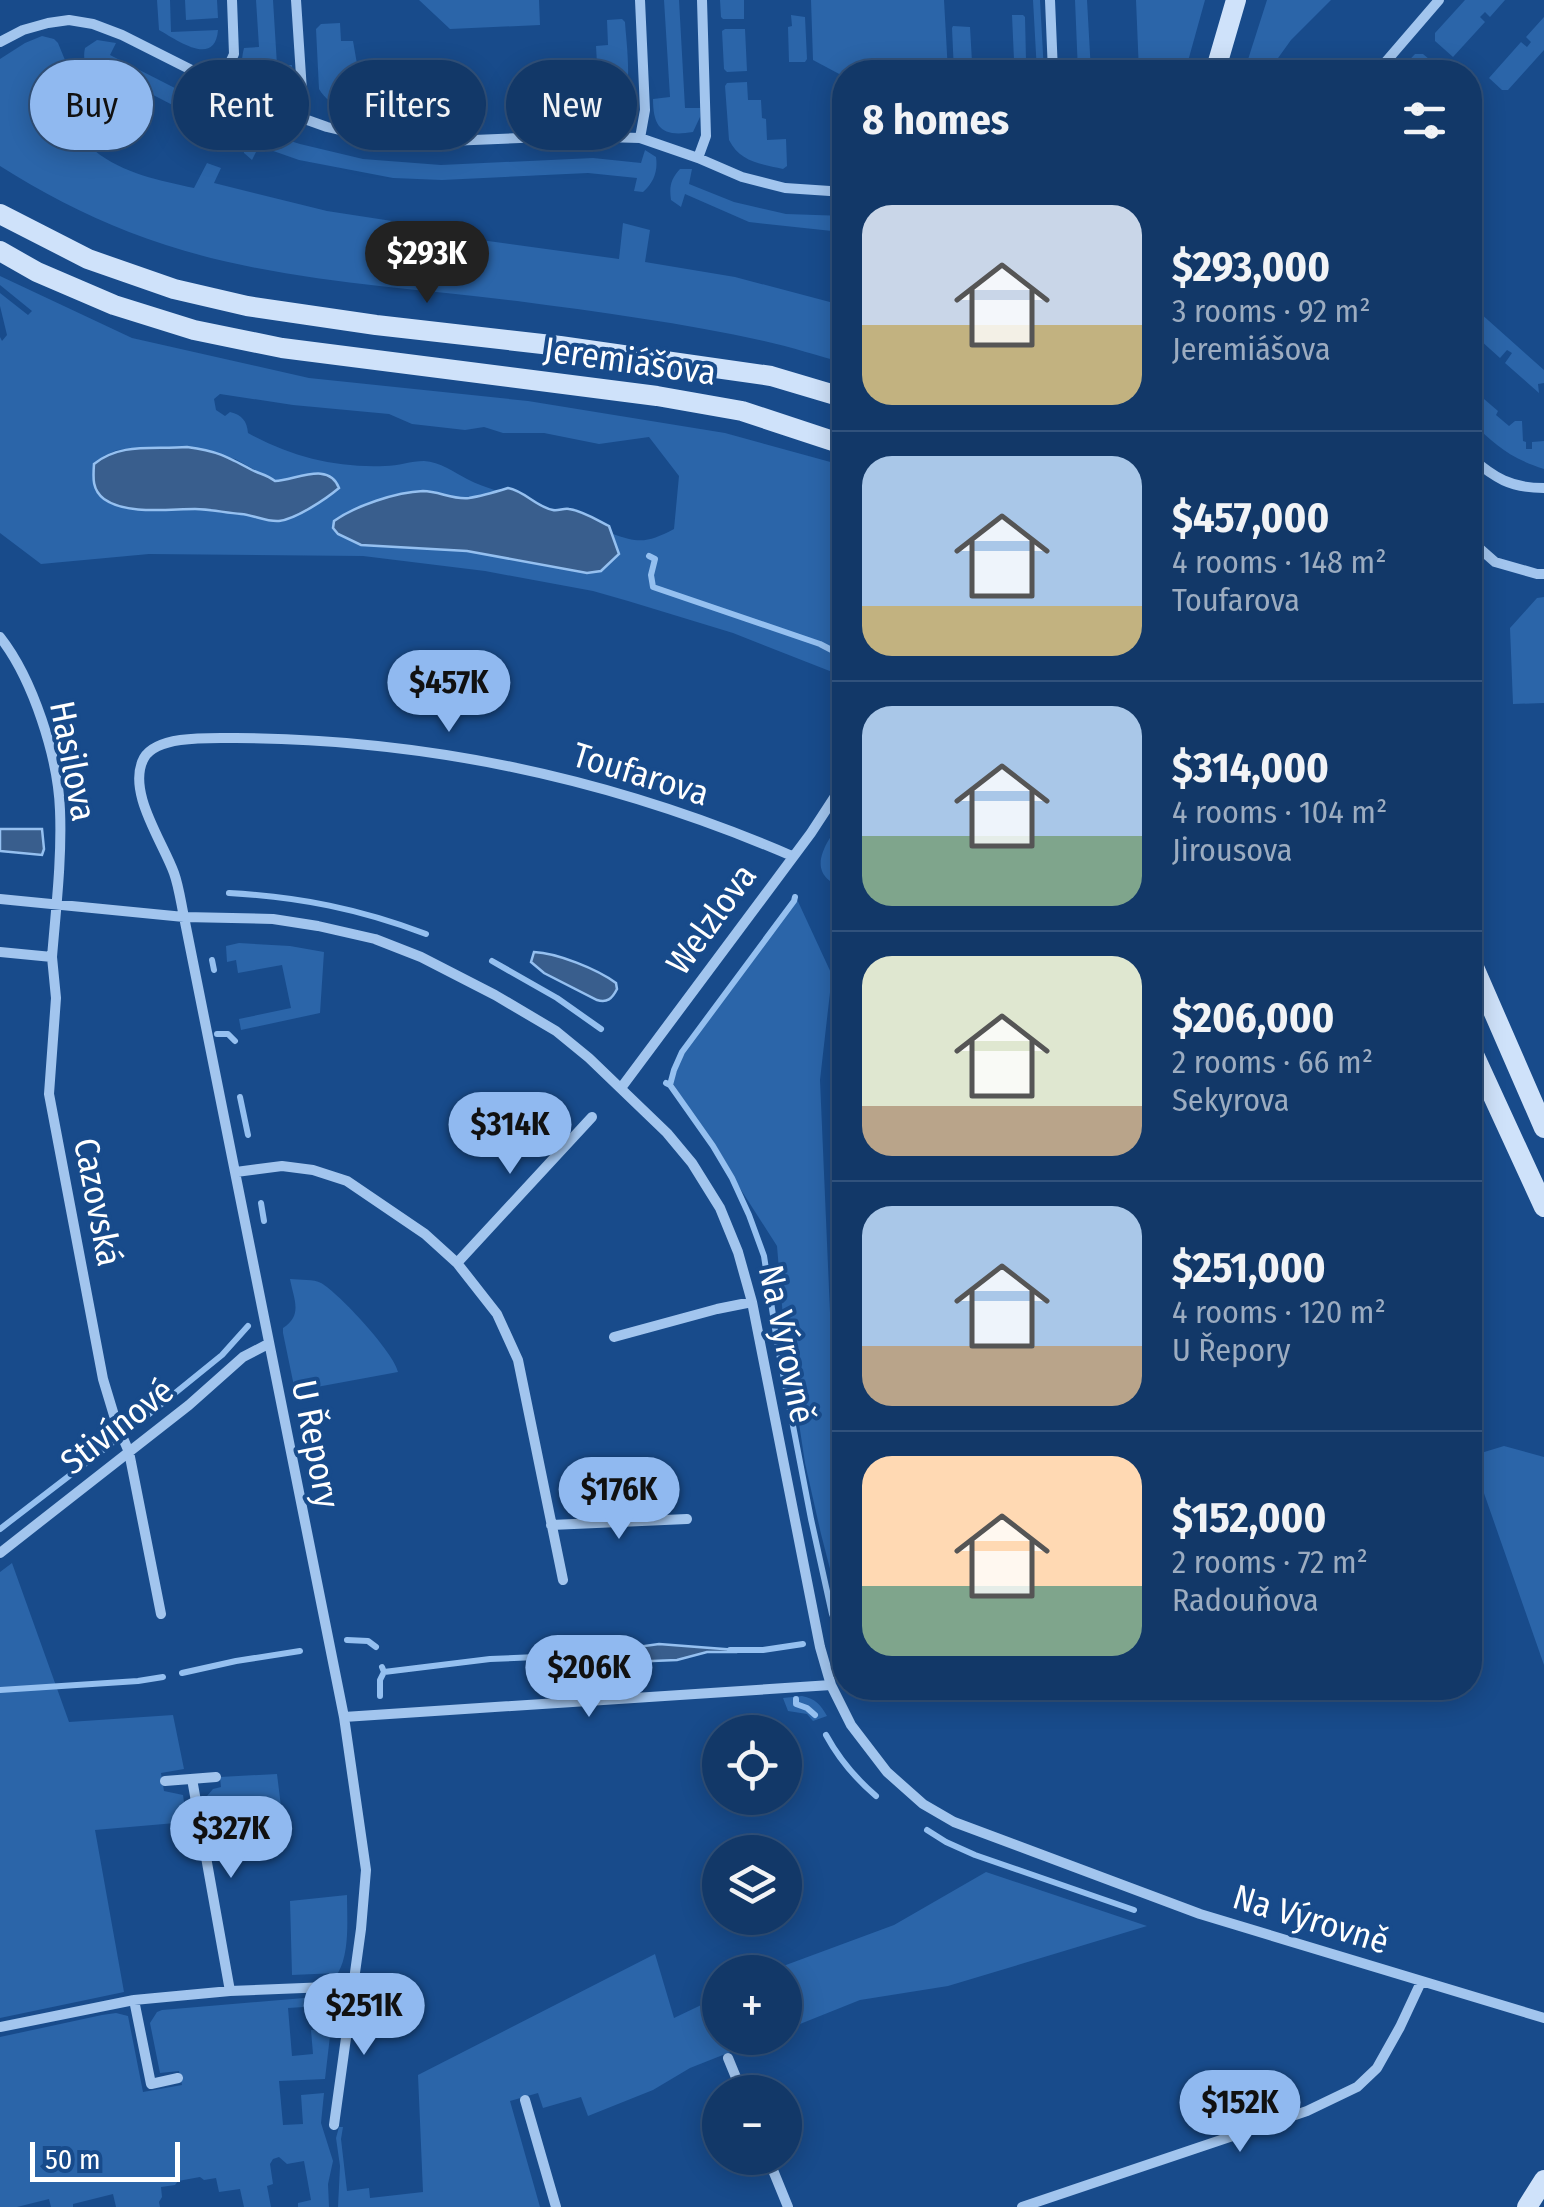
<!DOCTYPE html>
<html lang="en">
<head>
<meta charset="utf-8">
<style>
  :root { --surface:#123868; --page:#1b3f6e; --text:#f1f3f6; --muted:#9cacc0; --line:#31527c; --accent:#90b9f0 }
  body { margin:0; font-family:"Fira Sans Condensed",sans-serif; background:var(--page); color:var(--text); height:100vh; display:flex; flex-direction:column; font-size:38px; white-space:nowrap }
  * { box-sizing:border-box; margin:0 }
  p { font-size:32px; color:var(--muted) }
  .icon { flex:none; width:55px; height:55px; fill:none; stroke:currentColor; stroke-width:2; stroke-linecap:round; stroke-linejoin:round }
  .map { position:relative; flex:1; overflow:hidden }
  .sheet { position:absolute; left:832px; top:60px; width:650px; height:1640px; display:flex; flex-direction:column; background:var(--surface); border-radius:40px; box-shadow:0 5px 25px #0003,0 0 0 2px var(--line) }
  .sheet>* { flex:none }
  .hud { position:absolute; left:30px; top:60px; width:652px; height:90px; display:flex; gap:20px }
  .controls { position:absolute; left:702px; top:1715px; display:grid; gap:20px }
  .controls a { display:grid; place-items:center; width:100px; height:100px; border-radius:50%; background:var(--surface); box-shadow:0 5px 25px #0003,0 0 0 2px var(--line); font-size:50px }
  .scale { position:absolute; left:30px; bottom:25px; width:150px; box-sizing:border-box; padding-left:10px; border:5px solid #fff; border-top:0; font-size:28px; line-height:35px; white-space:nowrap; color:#fff; -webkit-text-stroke:8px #184b8b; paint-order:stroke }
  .price { position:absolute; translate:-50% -85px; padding:0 22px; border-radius:35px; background:var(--accent); color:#111; font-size:32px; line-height:65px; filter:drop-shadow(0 2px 5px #0008) }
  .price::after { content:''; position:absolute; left:50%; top:60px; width:30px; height:22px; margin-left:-15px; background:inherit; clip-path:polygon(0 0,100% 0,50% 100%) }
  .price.selected { background:#222; color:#fff }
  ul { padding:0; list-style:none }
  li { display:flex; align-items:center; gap:30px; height:250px; padding:0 30px }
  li+li { border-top:2px solid var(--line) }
  li span { display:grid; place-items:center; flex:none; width:280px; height:200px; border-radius:30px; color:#555 }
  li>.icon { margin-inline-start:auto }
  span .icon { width:120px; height:120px; fill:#fffc; stroke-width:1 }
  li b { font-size:42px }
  h2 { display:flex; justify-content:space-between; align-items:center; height:120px; padding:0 30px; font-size:42px }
  .chip { padding:0 35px; border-radius:45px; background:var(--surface); box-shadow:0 5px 25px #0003,0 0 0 2px var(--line); font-size:35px; line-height:90px }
  .chip.selected { background:var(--accent); color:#111 }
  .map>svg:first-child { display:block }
</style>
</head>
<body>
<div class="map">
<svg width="1544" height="2207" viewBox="0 0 1544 2207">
  <rect width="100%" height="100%" fill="#184b8b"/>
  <path fill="#2b65a9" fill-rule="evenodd" d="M 157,0 L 170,0 L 171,32 L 218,30 C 215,68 177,40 159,30 Z
    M 185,0 L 217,0 L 218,18 L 186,20 Z
    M 256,0 L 273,0 L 277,65 L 292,65 L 293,81 L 290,90 C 260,95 235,81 244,48 L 259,47 Z
    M 419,0 L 539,0 L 540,25 L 450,29 Z
    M 664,0 L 679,0 L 685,108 L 700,108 L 700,117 L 693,132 C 663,137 653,129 653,99 L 670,97 Z
    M 720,0 L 744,0 L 744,19 L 723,19 L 721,17 Z
    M 811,0 L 944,0 L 948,72 L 845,72 L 845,77 L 843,76 L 813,60 Z
    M 1033,0 L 1040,0 L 1044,72 L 1037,72 Z
    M 1075,0 L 1087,0 L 1091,72 L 1078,72 Z
    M 1136,0 L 1205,0 L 1185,72 L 1139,72 Z
    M 1267,0 L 1331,0 L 1291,40 L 1268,72 L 1244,72 Z
    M 1465,0 L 1505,0 L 1490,17 L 1485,12 L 1480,17 L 1485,22 L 1453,57 L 1435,41 L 1435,33 Z
    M 791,15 L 805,17 L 807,59 L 805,62 L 789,62 L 788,27 L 792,26 Z
    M 1012,15 L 1023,15 L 1025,17 L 1026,60 L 1014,60 Z
    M 1544,17 L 1544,50 L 1508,90 L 1502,90 L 1489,78 L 1521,42 L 1527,47 L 1531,42 L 1526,37 Z
    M 622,19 L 625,22 C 626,41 636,107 614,114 C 602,117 586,115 573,115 L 569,111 L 568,84 L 575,84 L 576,87 L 594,87 L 593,65 L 597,64 L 596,46 L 608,45 L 607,20 Z
    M 340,23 L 341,41 L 353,41 L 360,81 L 378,80 L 379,115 C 358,116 331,109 319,89 L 316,29 L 321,24 Z
    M 953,26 L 970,27 L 972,62 L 968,63 L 968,72 L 954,72 L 952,28 Z
    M 725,29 L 745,29 L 747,71 L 727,72 L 724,69 L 722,31 Z
    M 42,36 L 54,39 L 58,43 L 74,82 L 87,98 L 73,125 C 80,133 86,144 95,151 C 122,173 161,181 194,188 L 207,163 L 221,168 L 214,183 L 327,211 L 392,221 L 465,226 L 466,238 L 619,259 L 623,223 L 650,230 L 645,262 L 735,277 L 845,306 L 845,363 C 818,356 792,347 764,341 C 683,323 600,312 517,301 C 387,285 251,280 129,232 C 83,214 41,192 0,166 L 0,59 L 25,43 Z
    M 97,40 L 116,43 L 110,55 L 222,112 L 228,100 L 236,111 C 234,124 230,133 220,142 L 209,141 L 215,127 L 103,69 L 96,81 C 87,72 82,61 85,48 Z
    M 1415,54 L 1423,54 L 1442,70 L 1439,72 L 1398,72 Z
    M 747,82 L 748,100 L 761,100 L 762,118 L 766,119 L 767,140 L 786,139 L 787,166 L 783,169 C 761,164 740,162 729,140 L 725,86 L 727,83 Z
    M 257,119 L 271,120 L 265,133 L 300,144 L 363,159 L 441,165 L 593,158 L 641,163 L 645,150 L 656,157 C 658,171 654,182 643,192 L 634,191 L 637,178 L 588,173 L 442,180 L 393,178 L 299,160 L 259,146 L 252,160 L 244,153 C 243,139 247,129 257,119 Z
    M 680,169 L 692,169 L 689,184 L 734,202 L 786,214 L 845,216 L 845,230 L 832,231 L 749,222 L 685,194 L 681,207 L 671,200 C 669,186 671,179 680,169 Z
    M 0,276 L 132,338 L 309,378 L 528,401 L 725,433 L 845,466 L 845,677 L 733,633 L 628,601 L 593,591 L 485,571 L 363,556 L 149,554 L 41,564 L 0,533 L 0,337 L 2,341 L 7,335 L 0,306 L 0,293 L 28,315 L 32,311 L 0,285 ZM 220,394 L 293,405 L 389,414 L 412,424 L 465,430 L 484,427 L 503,433 L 544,433 L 599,444 L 649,437 L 679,476 L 674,529 C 649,542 640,544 613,534 L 618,555 L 601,571 L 587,573 L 467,551 L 361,545 L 361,505 L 422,491 L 451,498 L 467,499 L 497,491 C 487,487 476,484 467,479 C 454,472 440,462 424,461 C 411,461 398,466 385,466 C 336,468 291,457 248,433 C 247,421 242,415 230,412 L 225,416 L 216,410 L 214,399 ZM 147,448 L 179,448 L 235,459 L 275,481 L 290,480 L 304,475 L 339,488 L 292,518 L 277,522 L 251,515 L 198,509 L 170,511 L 125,507 L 104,456 L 117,450 Z
    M 1470,304 L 1544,370 L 1544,383 L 1538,384 L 1539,393 L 1505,363 L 1512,353 L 1507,350 L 1500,358 L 1470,331 L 1470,321 L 1472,318 L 1470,316 Z
    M 1470,393 L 1473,396 L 1477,393 L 1498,411 L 1496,415 L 1509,426 L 1515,421 L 1522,421 L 1523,441 L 1526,442 L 1526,449 L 1532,449 L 1532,442 L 1544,441 L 1544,469 C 1509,458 1496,445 1470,421 Z
    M 1544,597 L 1544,703 L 1513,704 L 1510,628 L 1537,598 Z
    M 845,816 L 845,888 C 800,874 828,840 845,816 Z
    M 795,895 L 832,975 L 820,1080 L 832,1359 L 838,1450 L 845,1471 L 845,1627 L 821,1534 L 805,1463 L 783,1317 L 777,1246 L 672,1082 L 690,1038 L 732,989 Z
    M 239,943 L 290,946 L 324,952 L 320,1013 L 241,1030 L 239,1019 L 291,1008 L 282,965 L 238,973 L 236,960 L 227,962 L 226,946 Z
    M 290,1279 C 300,1280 314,1279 321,1283 C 339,1293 395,1354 398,1372 L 295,1391 L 283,1333 L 283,1328 C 303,1315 294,1300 290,1279 Z
    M 1504,1446 L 1544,1457 L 1544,1665 L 1471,1456 Z
    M 12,1563 L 69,1722 L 173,1715 L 184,1769 L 161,1773 L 164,1791 L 183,1795 L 187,1822 L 95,1830 L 124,1992 L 0,2018 L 0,1572 Z
    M 802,1696 C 816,1699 820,1704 827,1716 L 813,1721 L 807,1714 L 788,1711 L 783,1698 Z
    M 277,1774 L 285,1839 L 216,1844 L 207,1796 L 213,1789 L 221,1787 L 220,1777 Z
    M 986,1872 L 1147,1926 L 948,1986 L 860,2000 L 785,2030 L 785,1972 L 767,1972 L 894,1925 Z
    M 347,1895 C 347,1919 350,1952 338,1973 L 292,1975 L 290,1901 Z
    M 655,1954 L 674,2018 L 720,1996 L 720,2038 L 766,2038 L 690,2068 L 653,2090 L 588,2116 L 581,2097 L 543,2108 L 538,2093 L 510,2101 L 540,2207 L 338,2207 L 340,2166 L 336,2138 L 339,2127 L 343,2127 L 341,2139 L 347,2191 L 369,2188 L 370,2198 L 423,2192 L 418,2075 Z
    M 316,1997 C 326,2001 330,1999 333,2010 L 325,2079 L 279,2081 L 283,2125 L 303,2124 L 301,2095 L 324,2093 L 321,2123 L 333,2161 L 328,2184 L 329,2207 L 298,2207 L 298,2203 L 311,2200 L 304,2161 L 287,2164 L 279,2157 L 273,2159 L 270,2164 L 273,2184 L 267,2186 L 271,2207 L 244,2207 L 240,2189 L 219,2192 L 216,2178 L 204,2180 L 200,2177 L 178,2181 L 175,2185 L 161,2187 L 162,2197 L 159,2202 L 160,2207 L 116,2207 L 113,2194 L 73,2204 L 73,2207 L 51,2207 L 49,2199 L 17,2207 L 0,2207 L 0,2037 L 102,2015 L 116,2013 L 128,2016 L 143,2092 L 182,2085 L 179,2071 L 160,2073 L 150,2023 L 157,2012 L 162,2010 ZM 320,2006 L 322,2029 L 311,2030 L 313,2054 L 292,2056 L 288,2008 Z"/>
  <path fill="#395e8d" stroke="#95c0f0" stroke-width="2.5" d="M 187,447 C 217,451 226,456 252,470 C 260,474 267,475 275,481 C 296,480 329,461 339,488 C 326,499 296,519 279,521 C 266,522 254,515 241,514 C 226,513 210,509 195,509 C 169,509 126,515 104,499 C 92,490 93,478 94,464 C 121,442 154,450 187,447 Z
    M 508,488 C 525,491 536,507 553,510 C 558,511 564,508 569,509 C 583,511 597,520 609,526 L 619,554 L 601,571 L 587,573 L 467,551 L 361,545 L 338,534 L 333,528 L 334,521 C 355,506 396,492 423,491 C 439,491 453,500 469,498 C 482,496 495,492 508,488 Z
    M 0,829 L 42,829 L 44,849 L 42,855 L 0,851 Z
    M 534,952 C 557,953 597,969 616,983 L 617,989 C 612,999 607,1003 597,1000 L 544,973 L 531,962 Z
    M 659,1644 L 736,1650 L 736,1652 L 707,1652 L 677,1660 L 652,1661 L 638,1671 L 632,1666 L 630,1648 Z"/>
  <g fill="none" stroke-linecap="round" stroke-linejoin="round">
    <path stroke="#95c0f0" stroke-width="6" d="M 649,556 L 655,559 L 651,575 L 653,587 L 820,644 L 845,657
      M 229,893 C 300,897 360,909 426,934
      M 212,960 L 214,970
      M 492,961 L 557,998 L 601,1029
      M 217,1034 L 228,1034 L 235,1041
      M 666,1083 L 670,1085 L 713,1146 L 732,1178 L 749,1215 L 764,1256 L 778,1348 L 811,1519 L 832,1614 L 841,1638
      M 670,1085 L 674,1070 L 682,1052 L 794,901 L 795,897
      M 240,1097 L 248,1135
      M 261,1203 L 264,1221
      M 148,1415 L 222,1355 L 248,1326
      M 0,1529 L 112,1443
      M 347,1640 L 368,1641 L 376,1647
      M 730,1650 L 763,1650 L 803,1644
      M 382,1667 L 384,1672 L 490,1659 L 537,1657 L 583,1661 L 637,1652
      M 182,1673 L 236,1661 L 300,1651
      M 0,1690 L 138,1681 L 163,1677
      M 380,1696 L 380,1680 L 384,1672
      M 796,1699 L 796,1704 L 807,1708 L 815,1715
      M 826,1735 C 839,1759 855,1778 876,1796
      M 927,1830 L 946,1842 L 975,1855 L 1134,1910"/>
    <path stroke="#a2c5ee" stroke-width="10" d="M 296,0 L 302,91 L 298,117
      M 1050,0 L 1053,72
      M 0,42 L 23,30 L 48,23 L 69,20 L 93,24 L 122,35 L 251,100 L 327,127 L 369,137 L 425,142 L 569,136 L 640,138 L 698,158 L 742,177 L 785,188 L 845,192
      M 1377,72 L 1439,0
      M 220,84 L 234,54 L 232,0
      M 640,138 L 645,110 L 640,0
      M 698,158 L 706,136 L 702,0
      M 1470,457 C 1495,478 1510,488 1544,488
      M 1470,540 L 1495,562 L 1537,574 L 1544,574
      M 0,637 C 33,679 58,757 60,810 C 62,859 56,908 52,957 L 0,952
      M 0,899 L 184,917 L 273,919 L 318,926 L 375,939 L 421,957 L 495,995 L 556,1031 L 589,1058 L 667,1133 L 692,1163 L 720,1208 L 738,1252 L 752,1302 L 820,1647 L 831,1685 L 851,1725 L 887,1772 L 923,1804 L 954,1822 L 1200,1914 L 1544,2018
      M 52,957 L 56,998 L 49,1094 L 103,1379 L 116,1422 L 129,1452 L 161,1614
      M 621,1088 L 811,833 L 845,781
      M 236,1172 L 282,1166 L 313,1170 L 347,1181 L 425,1234 L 457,1263 L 497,1314 L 518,1360 L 563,1580
      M 457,1263 L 592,1117
      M 614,1337 L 717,1309 L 752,1302
      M 551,1525 L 687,1519
      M 0,1553 L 189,1405 L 243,1357 L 268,1344
      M 344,1717 L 831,1685
      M 192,1779 L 230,1991
      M 165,1781 L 216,1777
      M 134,2000 L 151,2084 L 178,2078
      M 0,2027 L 134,2000 L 230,1991 L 353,1986
      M 728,2058 L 742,2092
      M 525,2100 L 556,2207
      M 334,2125 L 361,1929 L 366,1870 L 344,1717 L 184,917 C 181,903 179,887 174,873 C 163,842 126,791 144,758 C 157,735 211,738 236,738 C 428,739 616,780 792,856
      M 768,2158 L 788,2207
      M 1022,2207 L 1307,2111 L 1357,2087 L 1377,2068 L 1400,2027 L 1421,1982"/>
    <path stroke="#cfe2fa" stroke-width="20" d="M 1215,72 L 1236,0
      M 0,214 L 88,259 L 174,289 L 247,306 L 376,325 L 560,346 L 771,376 L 845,398
      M 0,251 L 37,272 L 114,305 L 194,330 L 282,348 L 657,396 L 742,411 L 845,445
      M 1470,958 L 1544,1128
      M 1470,1046 L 1544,1207
      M 1527,2207 L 1544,2180"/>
  </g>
  <g text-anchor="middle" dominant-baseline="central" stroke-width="8" stroke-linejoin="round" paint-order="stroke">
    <g font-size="35" fill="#fff" stroke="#184b8b">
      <text transform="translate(630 361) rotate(8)">Jeremiášova</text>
      <text transform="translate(73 761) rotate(79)">Hasilova</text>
      <text transform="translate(641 774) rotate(17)">Toufarova</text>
      <text transform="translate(711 919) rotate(-54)">Welzlova</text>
      <text transform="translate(98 1202) rotate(79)">Cazovská</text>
      <text transform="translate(787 1344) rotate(78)">Na Výrovně</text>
      <text transform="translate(117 1426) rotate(-38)">Stivínové</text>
      <text transform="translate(316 1444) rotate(79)">U Řepory</text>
      <text transform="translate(1311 1919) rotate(17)">Na Výrovně</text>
    </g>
  </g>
</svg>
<div class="controls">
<a><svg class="icon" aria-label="locate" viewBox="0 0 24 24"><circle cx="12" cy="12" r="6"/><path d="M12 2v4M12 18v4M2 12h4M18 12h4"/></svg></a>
<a><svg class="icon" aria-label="layers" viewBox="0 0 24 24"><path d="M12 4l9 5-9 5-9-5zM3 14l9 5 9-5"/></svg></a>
<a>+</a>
<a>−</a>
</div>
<div class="scale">50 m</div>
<b class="price selected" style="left:427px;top:306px">$293K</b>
<b class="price" style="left:449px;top:735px">$457K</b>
<b class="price" style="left:510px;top:1177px">$314K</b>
<b class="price" style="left:619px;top:1542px">$176K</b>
<b class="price" style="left:589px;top:1720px">$206K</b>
<b class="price" style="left:231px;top:1881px">$327K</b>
<b class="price" style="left:364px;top:2058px">$251K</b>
<b class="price" style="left:1240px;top:2155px">$152K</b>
<div class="hud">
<a class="chip selected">Buy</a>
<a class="chip">Rent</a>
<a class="chip">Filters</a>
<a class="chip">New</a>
</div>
<section class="sheet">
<h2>8 homes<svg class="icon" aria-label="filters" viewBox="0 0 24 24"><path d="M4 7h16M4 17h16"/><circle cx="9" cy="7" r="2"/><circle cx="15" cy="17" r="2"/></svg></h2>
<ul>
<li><span style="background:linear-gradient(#c9d6e8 60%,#c2b280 0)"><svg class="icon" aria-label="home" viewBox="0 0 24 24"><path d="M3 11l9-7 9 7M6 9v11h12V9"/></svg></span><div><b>$293,000</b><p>3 rooms · 92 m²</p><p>Jeremiášova</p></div></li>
<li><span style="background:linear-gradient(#a9c7e8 75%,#c2b280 0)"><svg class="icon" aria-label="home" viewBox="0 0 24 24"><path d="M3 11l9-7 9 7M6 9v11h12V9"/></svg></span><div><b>$457,000</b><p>4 rooms · 148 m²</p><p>Toufarova</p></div></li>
<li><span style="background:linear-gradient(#a9c7e8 65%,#7fa58c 0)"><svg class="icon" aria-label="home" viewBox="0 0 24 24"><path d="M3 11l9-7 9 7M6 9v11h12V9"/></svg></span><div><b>$314,000</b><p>4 rooms · 104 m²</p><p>Jirousova</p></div></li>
<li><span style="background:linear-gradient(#dfe7d0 75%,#b9a48a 0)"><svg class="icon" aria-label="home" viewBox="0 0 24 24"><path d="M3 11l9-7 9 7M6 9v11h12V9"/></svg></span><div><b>$206,000</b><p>2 rooms · 66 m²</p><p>Sekyrova</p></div></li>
<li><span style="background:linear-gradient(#a9c7e8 70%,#b9a48a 0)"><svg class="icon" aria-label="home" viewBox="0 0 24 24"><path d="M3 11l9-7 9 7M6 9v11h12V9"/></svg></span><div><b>$251,000</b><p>4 rooms · 120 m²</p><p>U Řepory</p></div></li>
<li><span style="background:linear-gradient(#ffd9b3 65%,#7fa58c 0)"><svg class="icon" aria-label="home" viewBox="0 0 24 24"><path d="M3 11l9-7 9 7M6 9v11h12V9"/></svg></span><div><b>$152,000</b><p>2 rooms · 72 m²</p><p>Radouňova</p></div></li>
</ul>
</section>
</div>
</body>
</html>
